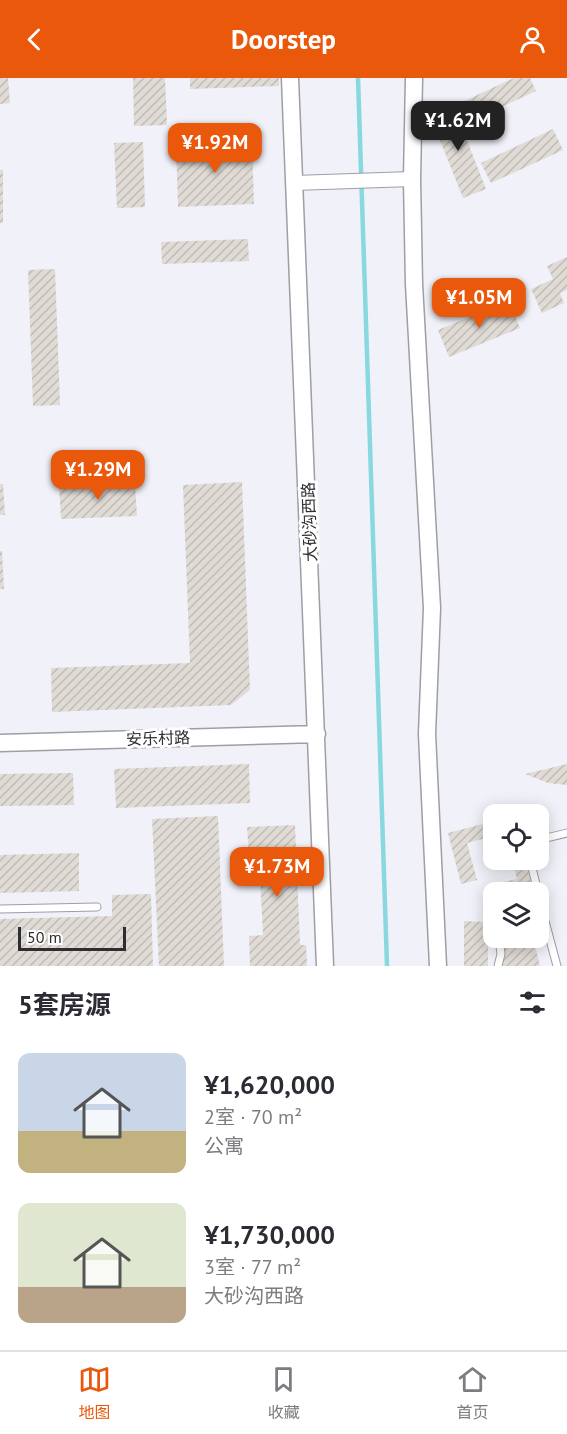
<!DOCTYPE html>
<html lang="zh">
<head>
<meta charset="utf-8">
<style>
  :root { --surface:#fff; --page:#f7f7f7; --text:#2b2b33; --muted:#7c7c81; --line:#e1e1e2; --accent:#ea580c }
  body { margin:0; font-family:"PT Sans","Noto Sans SC",sans-serif; background:var(--page); color:var(--text); height:100vh; display:flex; flex-direction:column; font-size:22px; white-space:nowrap }
  * { box-sizing:border-box; margin:0 }
  p { font-size:20px; color:var(--muted) }
  .icon { flex:none; width:33px; height:33px; fill:none; stroke:currentColor; stroke-width:2; stroke-linecap:round; stroke-linejoin:round }
  .map { position:relative; height:888px; overflow:hidden }
  .panel { display:flex; flex-direction:column; background:var(--surface); flex:1 }
  .panel>* { flex:none }
  .buttons { position:absolute; left:483px; top:726px; display:grid; gap:12px }
  .buttons a { display:grid; place-items:center; width:66px; height:66px; border-radius:12px; background:var(--surface); box-shadow:0 3px 15px #0003; font-size:30px }
  .scale { position:absolute; left:18px; bottom:15px; width:108px; box-sizing:border-box; padding-left:6px; border:3px solid #2e2e30; border-top:0; font-size:16px; line-height:21px; white-space:nowrap; color:#2e2e30; -webkit-text-stroke:4px #fff; paint-order:stroke }
  .price { position:absolute; translate:-50% -51px; padding:0 14px; border-radius:12px; background:var(--accent); color:#fff; font-size:20px; line-height:39px; filter:drop-shadow(0 2px 3px #0008) }
  .price::after { content:''; position:absolute; left:50%; top:36px; width:18px; height:14px; margin-left:-9px; background:inherit; clip-path:polygon(0 0,100% 0,50% 100%) }
  .price.on { background:#222; color:#fff }
  ul { padding:0; list-style:none }
  li { display:flex; align-items:center; gap:18px; height:150px; padding:0 18px }
  li span { display:grid; place-items:center; flex:none; width:168px; height:120px; border-radius:12px; color:#555 }
  li>.icon { margin-inline-start:auto }
  span .icon { width:72px; height:72px; fill:#fffc; stroke-width:1 }
  li b { font-size:26px }
  h2 { display:flex; justify-content:space-between; align-items:center; height:72px; padding:0 18px; font-size:26px }
  header { display:flex; justify-content:space-between; align-items:center; height:78px; padding:0 18px; background:var(--accent); color:#fff; font-size:27px; font-weight:700 }
  .menu { display:flex; justify-content:space-around; align-items:center; height:84px; border-top:2px solid var(--line); background:var(--surface); font-size:16px; color:var(--muted) }
  .menu a { display:grid; justify-items:center; gap:3px }
  .menu .on { color:var(--accent) }
  .map>svg:first-child { display:block }
</style>
</head>
<body>
<header><svg class="icon" aria-label="back" viewBox="0 0 24 24"><path d="M15 5l-7 7 7 7"/></svg>Doorstep<svg class="icon" aria-label="person" viewBox="0 0 24 24"><circle cx="12" cy="8" r="4"/><path d="M4 21q1-7 8-7t8 7"/></svg></header>
<div class="map">
<svg width="567" height="888" viewBox="0 0 567 888">
  <defs>
    <pattern id="building-hatch" width="6" height="6" patternUnits="userSpaceOnUse" patternTransform="scale(1.5)"><rect width="6" height="6" fill="#e0dbd5"/><path d="M-1 1l2-2M0 6l6-6M5 7l2-2" fill="none" stroke="#c0bcb7"/></pattern>
  </defs>
  <rect width="100%" height="100%" fill="#f1f1f9"/>
  <g fill="none" stroke-linecap="round" stroke-linejoin="round">
    <path stroke="#89d8e0" stroke-width="4.5" d="M 358,0 L 387,888"/>
  </g>
  <path fill="url(#building-hatch)" d="M 0,0 L 8,0 L 10,25 L 0,26 Z
    M 133,0 L 165,0 L 167,47 L 134,48 Z
    M 190,0 L 279,0 L 279,8 L 190,11 Z
    M 514,0 L 530,0 L 536,13 L 467,45 L 458,26 Z
    M 453,27 L 486,111 L 463,120 L 430,37 Z
    M 553,51 L 563,72 L 491,105 L 481,85 Z
    M 143,64 L 145,129 L 117,130 L 114,65 Z
    M 252,64 L 254,126 L 178,129 L 176,67 Z
    M 0,92 L 3,92 L 3,145 L 0,145 Z
    M 248,161 L 249,183 L 162,186 L 161,164 Z
    M 567,179 L 567,212 L 560,215 L 564,225 L 542,235 L 531,211 L 553,201 L 547,188 Z
    M 55,191 L 60,327 L 33,328 L 28,192 Z
    M 508,223 L 520,250 L 449,279 L 438,252 Z
    M 242,404 L 250,612 L 231,627 L 52,634 L 51,590 L 190,585 L 183,407 Z
    M 0,406 L 3,406 L 5,437 L 0,437 Z
    M 135,406 L 137,438 L 61,441 L 59,408 Z
    M 0,473 L 2,473 L 4,511 L 0,511 Z
    M 249,686 L 250,725 L 116,730 L 114,691 Z
    M 567,686 L 567,707 L 548,705 L 525,696 Z
    M 73,695 L 74,727 L 0,728 L 0,696 Z
    M 218,738 L 224,888 L 159,888 L 152,741 Z
    M 494,743 L 494,758 L 467,765 L 477,802 L 461,806 L 448,755 Z
    M 295,747 L 300,867 L 306,867 L 307,888 L 250,888 L 249,858 L 263,857 L 259,777 L 249,778 L 247,749 Z
    M 79,775 L 79,813 L 0,815 L 0,777 Z
    M 512,782 L 525,782 L 532,809 L 510,814 L 494,814 L 494,818 L 489,820 L 486,808 L 517,801 Z
    M 151,816 L 153,888 L 0,888 L 0,841 L 112,838 L 112,817 Z
    M 464,843 L 488,844 L 488,888 L 464,888 Z
    M 502,860 L 533,860 L 540,888 L 502,888 L 504,877 Z"/>
  <g fill="none" stroke-linecap="round" stroke-linejoin="round">
    <defs>
      <path id="service" d="M 538,762 L 567,755
        M 530,782 L 538,814
        M 538,817 L 557,888
        M 0,831 L 97,829
        M 498,888 L 501,876 L 499,860"/>
      <path id="minor" d="M 294,105 L 412,101"/>
      <path id="tertiary" d="M 290,0 L 325,888
        M 414,0 L 412,101 L 414,206 L 432,530 L 427,656 L 438,888
        M 0,665 L 317,656"/>
    </defs>
    <use href="#service" stroke="#9e9ea5" stroke-width="9"/>
    <use href="#minor" stroke="#9e9ea5" stroke-width="16"/>
    <use href="#tertiary" stroke="#9e9ea5" stroke-width="19"/>
    <use href="#service" stroke="#fff" stroke-width="7"/>
    <use href="#minor" stroke="#fff" stroke-width="14"/>
    <use href="#tertiary" stroke="#fff" stroke-width="16"/>
  </g>
  <g text-anchor="middle" dominant-baseline="central" stroke-width="6" stroke-linejoin="round" paint-order="stroke">
    <g font-size="16" fill="#2e2e30" stroke="#fff">
      <text transform="translate(309 444) rotate(-92)">大砂沟西路</text>
      <text transform="translate(158 660) rotate(-2)">安乐村路</text>
    </g>
  </g>
</svg>
<div class="buttons">
<a><svg class="icon" aria-label="locate" viewBox="0 0 24 24"><circle cx="12" cy="12" r="6"/><path d="M12 2v4M12 18v4M2 12h4M18 12h4"/></svg></a>
<a><svg class="icon" aria-label="layers" viewBox="0 0 24 24"><path d="M12 4l9 5-9 5-9-5zM3 14l9 5 9-5"/></svg></a>
</div>
<div class="scale">50 m</div>
<b class="price on" style="left:458px;top:74px">¥1.62M</b>
<b class="price" style="left:215px;top:96px">¥1.92M</b>
<b class="price" style="left:479px;top:251px">¥1.05M</b>
<b class="price" style="left:98px;top:423px">¥1.29M</b>
<b class="price" style="left:277px;top:820px">¥1.73M</b>
</div>
<section class="panel">
<h2>5套房源<svg class="icon" aria-label="filters" viewBox="0 0 24 24"><path d="M4 7h16M4 17h16"/><circle cx="9" cy="7" r="2"/><circle cx="15" cy="17" r="2"/></svg></h2>
<ul>
<li><span style="background:linear-gradient(#c9d6e8 65%,#c2b280 0)"><svg class="icon" aria-label="home" viewBox="0 0 24 24"><path d="M3 11l9-7 9 7M6 9v11h12V9"/></svg></span><div><b>¥1,620,000</b><p>2室 · 70 m²</p><p>公寓</p></div></li>
<li><span style="background:linear-gradient(#dfe7d0 70%,#b9a48a 0)"><svg class="icon" aria-label="home" viewBox="0 0 24 24"><path d="M3 11l9-7 9 7M6 9v11h12V9"/></svg></span><div><b>¥1,730,000</b><p>3室 · 77 m²</p><p>大砂沟西路</p></div></li>
</ul>
</section>
<nav class="menu">
<a class="on"><svg class="icon" aria-label="map" viewBox="0 0 24 24"><path d="M3 6l6-2 6 2 6-2v14l-6 2-6-2-6 2zM9 4v14M15 6v14"/></svg>地图</a>
<a><svg class="icon" aria-label="saved" viewBox="0 0 24 24"><path d="M7 4h10v16l-5-4-5 4z"/></svg>收藏</a>
<a><svg class="icon" aria-label="home" viewBox="0 0 24 24"><path d="M3 11l9-7 9 7M6 9v11h12V9"/></svg>首页</a>
</nav>
</body>
</html>
